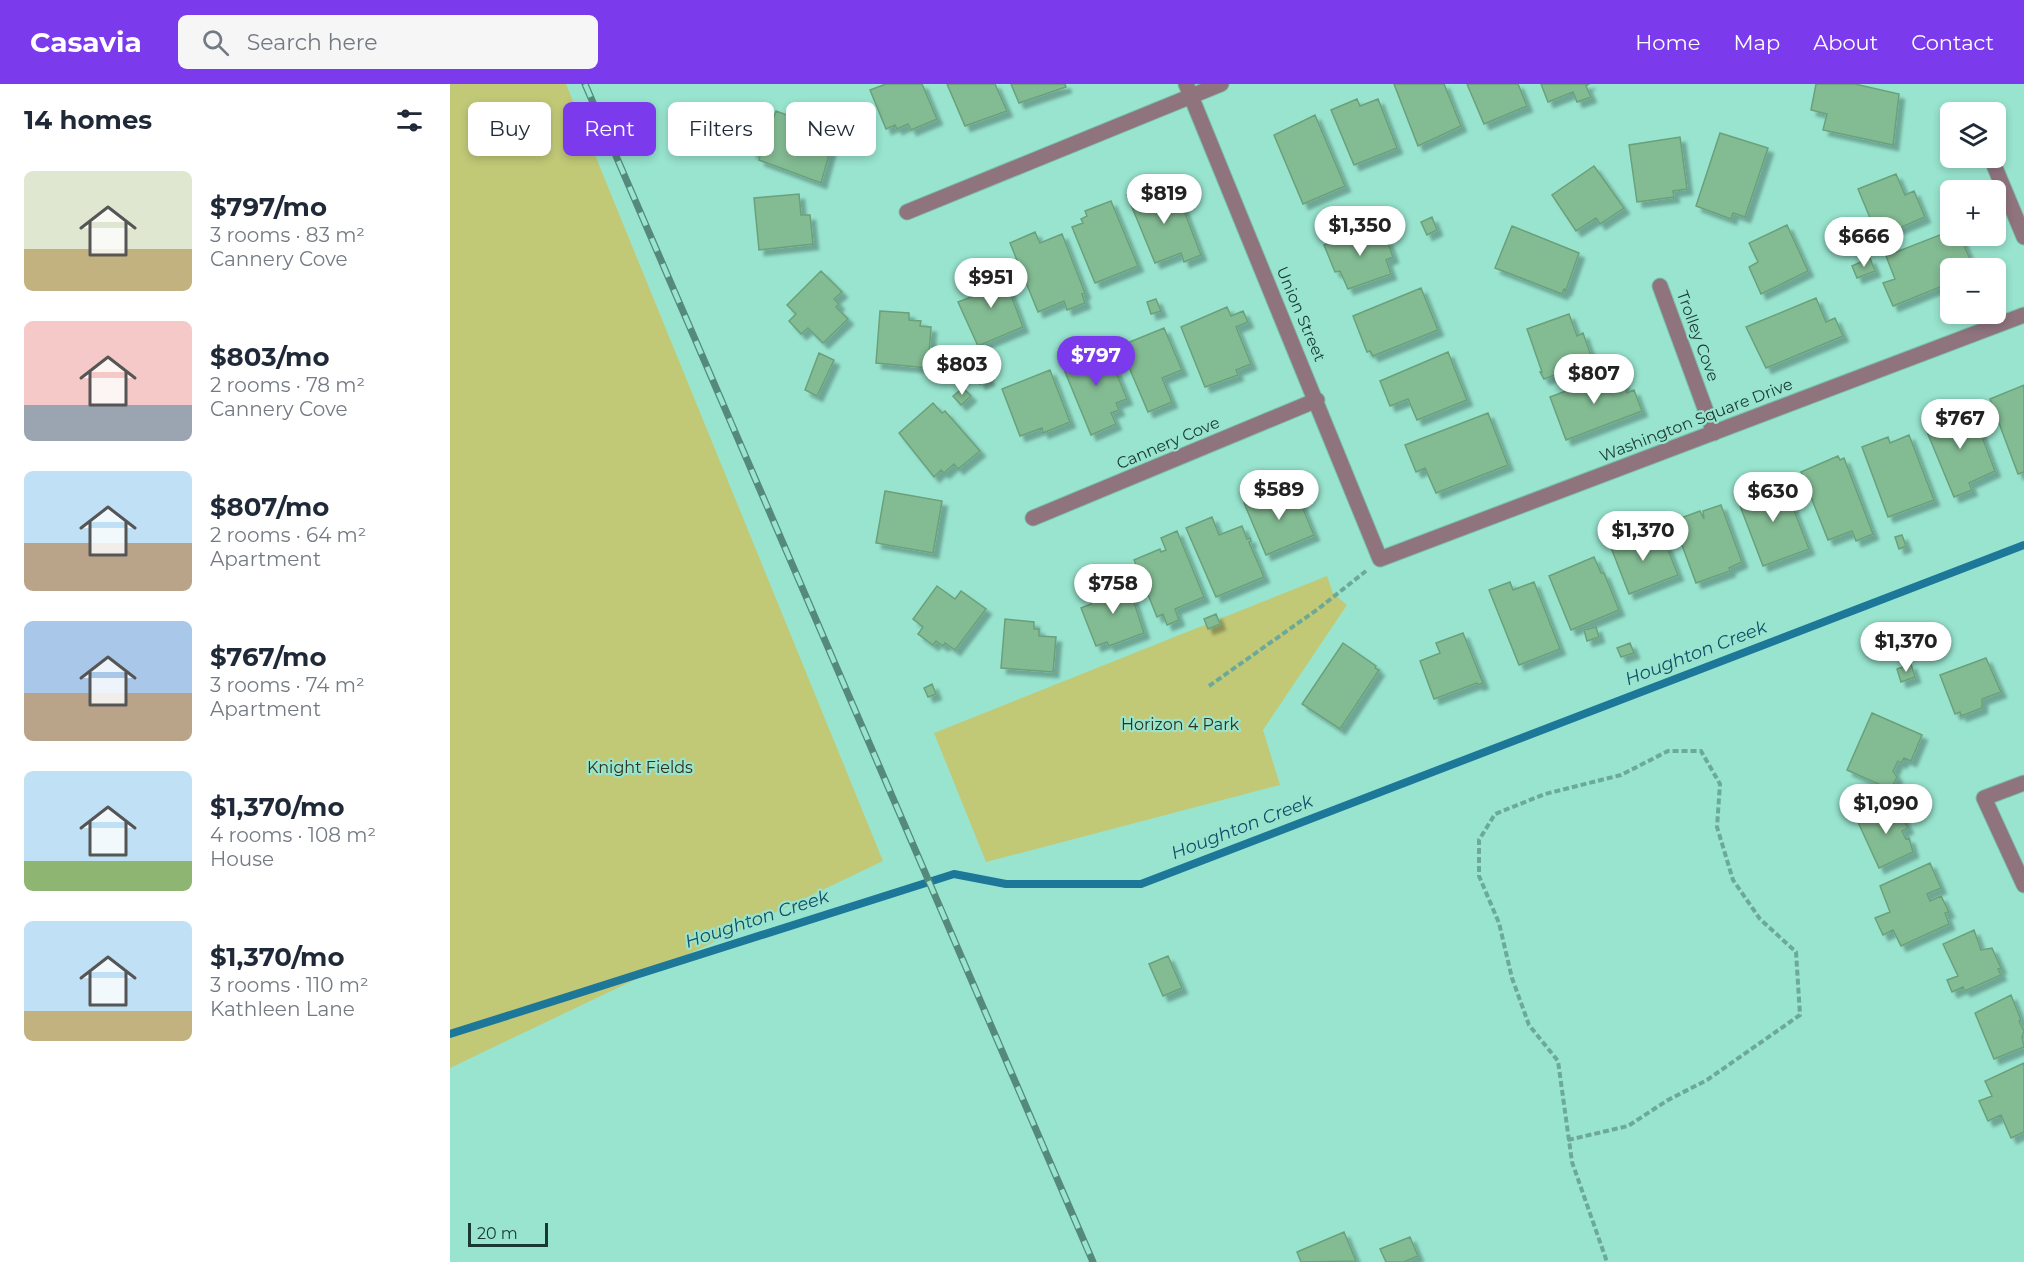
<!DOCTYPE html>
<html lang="en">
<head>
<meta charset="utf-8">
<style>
  :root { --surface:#fff; --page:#f6f6f7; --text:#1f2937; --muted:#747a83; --accent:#7c3aed }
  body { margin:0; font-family:Montserrat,sans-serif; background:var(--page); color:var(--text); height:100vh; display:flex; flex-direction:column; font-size:22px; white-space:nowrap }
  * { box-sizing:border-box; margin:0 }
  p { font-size:20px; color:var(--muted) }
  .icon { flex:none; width:33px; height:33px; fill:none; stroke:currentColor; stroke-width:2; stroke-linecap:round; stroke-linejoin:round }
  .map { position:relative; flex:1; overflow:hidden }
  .drawer { display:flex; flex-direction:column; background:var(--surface); width:450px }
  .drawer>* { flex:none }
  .banner { position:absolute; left:18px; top:18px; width:570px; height:54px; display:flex; gap:12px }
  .tools { position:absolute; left:1490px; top:18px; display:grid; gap:12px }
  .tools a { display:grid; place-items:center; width:66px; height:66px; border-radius:9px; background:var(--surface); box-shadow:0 3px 9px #0003; font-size:30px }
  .scale { position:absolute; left:18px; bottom:15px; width:80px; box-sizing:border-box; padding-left:6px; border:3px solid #193930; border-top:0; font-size:16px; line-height:21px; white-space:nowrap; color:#193930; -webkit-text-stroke:4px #98e4ce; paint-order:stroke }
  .price { position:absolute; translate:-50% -51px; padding:0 14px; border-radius:21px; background:#fff; color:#222; font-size:20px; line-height:39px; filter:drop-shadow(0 2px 3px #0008) }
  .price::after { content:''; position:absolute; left:50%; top:36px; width:18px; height:14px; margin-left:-9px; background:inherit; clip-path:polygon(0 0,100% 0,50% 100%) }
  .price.current { background:var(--accent); color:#fff }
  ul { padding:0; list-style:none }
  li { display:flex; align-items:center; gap:18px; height:150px; padding:0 24px }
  li span { display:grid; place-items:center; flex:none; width:168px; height:120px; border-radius:9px; color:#555 }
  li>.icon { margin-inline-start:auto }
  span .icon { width:72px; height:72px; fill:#fffc; stroke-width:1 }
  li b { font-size:26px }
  h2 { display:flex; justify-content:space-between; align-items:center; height:72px; padding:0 24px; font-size:26px }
  .tag { padding:0 21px; border-radius:9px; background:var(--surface); box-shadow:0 3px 9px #0003; font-size:21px; line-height:54px }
  .tag.current { background:var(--accent); color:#fff }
  header { display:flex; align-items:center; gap:36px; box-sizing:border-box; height:84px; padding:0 30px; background:var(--accent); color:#fff }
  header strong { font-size:28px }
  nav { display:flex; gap:33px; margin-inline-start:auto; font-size:21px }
  .search { width:420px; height:54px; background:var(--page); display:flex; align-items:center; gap:15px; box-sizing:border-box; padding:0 21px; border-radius:9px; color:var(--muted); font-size:22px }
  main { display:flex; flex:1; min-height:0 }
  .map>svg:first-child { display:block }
</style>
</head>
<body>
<header>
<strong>Casavia</strong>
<div class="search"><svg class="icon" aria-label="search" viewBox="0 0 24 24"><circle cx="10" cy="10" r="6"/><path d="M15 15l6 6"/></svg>Search here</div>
<nav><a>Home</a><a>Map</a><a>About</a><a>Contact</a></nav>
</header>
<main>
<section class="drawer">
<h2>14 homes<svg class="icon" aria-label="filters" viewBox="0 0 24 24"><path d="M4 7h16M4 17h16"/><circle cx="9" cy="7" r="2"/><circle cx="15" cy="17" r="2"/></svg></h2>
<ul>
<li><span style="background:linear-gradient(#dfe7d0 65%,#c2b280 0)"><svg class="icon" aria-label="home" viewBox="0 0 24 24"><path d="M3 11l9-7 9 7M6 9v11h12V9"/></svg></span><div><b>$797/mo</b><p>3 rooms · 83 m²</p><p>Cannery Cove</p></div></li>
<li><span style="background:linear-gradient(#f6c9c9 70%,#9aa5b1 0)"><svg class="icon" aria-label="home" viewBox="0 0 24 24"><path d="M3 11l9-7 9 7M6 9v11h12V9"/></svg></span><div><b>$803/mo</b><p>2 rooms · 78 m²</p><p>Cannery Cove</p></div></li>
<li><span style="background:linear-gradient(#bfe0f5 60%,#b9a48a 0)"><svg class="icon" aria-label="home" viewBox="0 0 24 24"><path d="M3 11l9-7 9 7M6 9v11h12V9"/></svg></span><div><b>$807/mo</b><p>2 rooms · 64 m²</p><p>Apartment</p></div></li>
<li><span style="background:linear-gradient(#a9c7e8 60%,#b9a48a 0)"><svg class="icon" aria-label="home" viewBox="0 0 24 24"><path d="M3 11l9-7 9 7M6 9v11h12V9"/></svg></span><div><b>$767/mo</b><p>3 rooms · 74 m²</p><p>Apartment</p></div></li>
<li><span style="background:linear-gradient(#bfe0f5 75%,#8fb573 0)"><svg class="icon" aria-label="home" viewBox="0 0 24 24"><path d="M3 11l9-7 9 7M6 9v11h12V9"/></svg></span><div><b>$1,370/mo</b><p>4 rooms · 108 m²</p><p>House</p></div></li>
<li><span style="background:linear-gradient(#bfe0f5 75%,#c2b280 0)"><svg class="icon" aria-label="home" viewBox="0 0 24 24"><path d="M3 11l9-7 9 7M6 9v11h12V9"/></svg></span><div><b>$1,370/mo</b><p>3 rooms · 110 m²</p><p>Kathleen Lane</p></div></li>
</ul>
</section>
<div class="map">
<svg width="1574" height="1178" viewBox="0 0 1574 1178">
  <defs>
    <filter id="shadow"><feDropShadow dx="5.5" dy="5.5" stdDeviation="1.5" flood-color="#0004"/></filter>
  </defs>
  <rect width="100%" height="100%" fill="#98e4ce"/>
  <path fill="#c1c977" d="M 0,0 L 116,0 L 433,777 L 0,984 Z
    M 877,492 L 883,509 L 897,521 L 813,646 L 830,701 L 536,778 L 484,649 Z"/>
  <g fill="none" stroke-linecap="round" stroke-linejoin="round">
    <path stroke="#1c7798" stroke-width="8" d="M 0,950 L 504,790 L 556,800 L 691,800 L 1574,461"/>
  </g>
  <path fill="#83bb93" stroke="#6aa17b" stroke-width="1.5" filter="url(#shadow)" d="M 436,0 L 472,0 L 487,35 L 461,46 L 458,40 L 447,45 L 445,41 L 436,45 L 420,6 Z
    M 497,0 L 545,0 L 557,27 L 515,42 Z
    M 561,0 L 615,0 L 616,3 L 569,19 Z
    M 944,0 L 994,0 L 1011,42 L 968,62 Z
    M 1017,0 L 1068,0 L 1077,22 L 1034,40 Z
    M 1091,0 L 1139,0 L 1136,2 L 1141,13 L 1127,18 L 1123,8 L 1098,18 Z
    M 1366,0 L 1405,0 L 1449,10 L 1443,61 L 1373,46 L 1377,30 L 1361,26 Z
    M 907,15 L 910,22 L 928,15 L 947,64 L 904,81 L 881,26 Z
    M 326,27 L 385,49 L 371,99 L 309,76 L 310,72 L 301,68 L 307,51 L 316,54 Z
    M 865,31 L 895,102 L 853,120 L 824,51 Z
    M 1270,49 L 1318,64 L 1295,133 L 1283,129 L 1281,135 L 1246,122 Z
    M 1230,53 L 1237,105 L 1223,107 L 1224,113 L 1187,118 L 1179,61 Z
    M 1144,82 L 1174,124 L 1150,140 L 1146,134 L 1126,147 L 1102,111 Z
    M 1446,90 L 1455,111 L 1464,107 L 1475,133 L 1428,153 L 1408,105 Z
    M 703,100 L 707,112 L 716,108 L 718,115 L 728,111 L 751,171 L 734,178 L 731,169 L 705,179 L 677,111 Z
    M 349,110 L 351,131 L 360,131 L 363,160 L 309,166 L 304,114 Z
    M 661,117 L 688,182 L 645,199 L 622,143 L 633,139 L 631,135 L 637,132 L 635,127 Z
    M 982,133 L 987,146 L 977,151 L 971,138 Z
    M 1337,141 L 1358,187 L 1311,210 L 1299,183 L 1308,178 L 1299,159 Z
    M 922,142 L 926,147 L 929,159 L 937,156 L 943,173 L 936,176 L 941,190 L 898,205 L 890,187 L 885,188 L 874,161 Z
    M 1062,142 L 1129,169 L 1116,206 L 1114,205 L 1112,210 L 1045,184 Z
    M 1500,147 L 1500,152 L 1510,152 L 1520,175 L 1515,176 L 1519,184 L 1500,184 L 1500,199 L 1443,222 L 1433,199 L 1445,195 L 1436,172 Z
    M 585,148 L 590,159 L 612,150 L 635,209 L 632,210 L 635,219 L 617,226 L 614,217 L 588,228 L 560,159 Z
    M 1420,174 L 1425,187 L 1407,194 L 1402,182 Z
    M 548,186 L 552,187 L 573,243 L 528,262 L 508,218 L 524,212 L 523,209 L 529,206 L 525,197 Z
    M 371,187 L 392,208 L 384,215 L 389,220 L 386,223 L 398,235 L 373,259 L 358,244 L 351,250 L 339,237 L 346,230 L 337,221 Z
    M 971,204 L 988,246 L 923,272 L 920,267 L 917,268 L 903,232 Z
    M 1366,214 L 1376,238 L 1385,234 L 1393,252 L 1316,284 L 1296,243 Z
    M 706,215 L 711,227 L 701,230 L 697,218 Z
    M 777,223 L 781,232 L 793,227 L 798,238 L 786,243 L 801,280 L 786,286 L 788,291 L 755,303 L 731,243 Z
    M 430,227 L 459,229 L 459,236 L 471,237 L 470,242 L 481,243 L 478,284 L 426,279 Z
    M 1119,230 L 1127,252 L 1133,249 L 1143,277 L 1094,295 L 1090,288 L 1092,288 L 1077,245 Z
    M 714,244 L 732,286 L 712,294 L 722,318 L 698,328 L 670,262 Z
    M 650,257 L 654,266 L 656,264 L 677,315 L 666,319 L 669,326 L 661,329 L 666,340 L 641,351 L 613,283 L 637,273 L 633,264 Z
    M 998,268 L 1017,316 L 967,336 L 958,315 L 940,322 L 930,297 Z
    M 369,269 L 384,276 L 367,312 L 355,306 Z
    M 535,285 L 539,296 L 530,300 L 525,288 Z
    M 600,286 L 620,338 L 593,349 L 592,344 L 570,352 L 552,305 Z
    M 1169,287 L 1177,309 L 1184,306 L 1192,327 L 1116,356 L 1100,313 Z
    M 1574,301 L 1574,388 L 1568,390 L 1540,315 Z
    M 513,304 L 521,312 L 511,321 L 503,312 Z
    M 483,319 L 492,329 L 495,327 L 530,367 L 508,385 L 504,380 L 494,389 L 491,386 L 484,393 L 449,349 Z
    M 1520,321 L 1545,387 L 1519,399 L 1522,406 L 1504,413 L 1475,343 L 1496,335 L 1494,331 Z
    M 1038,329 L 1058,381 L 986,409 L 975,384 L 966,388 L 955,361 Z
    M 1459,351 L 1484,416 L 1438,433 L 1412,363 L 1438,353 L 1440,359 Z
    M 1388,372 L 1390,376 L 1394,374 L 1423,450 L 1406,457 L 1402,447 L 1378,456 L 1351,388 Z
    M 1331,393 L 1359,465 L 1313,482 L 1287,414 L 1311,406 L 1309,401 Z
    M 435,407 L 492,417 L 483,469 L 426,459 Z
    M 821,408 L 825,417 L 846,408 L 864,451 L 816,471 L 794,419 Z
    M 1271,421 L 1292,478 L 1279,484 L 1280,487 L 1246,499 L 1223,437 L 1250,427 L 1254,435 L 1253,427 Z
    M 762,433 L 769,451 L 792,442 L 797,455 L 800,454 L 801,457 L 799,458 L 814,493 L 766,513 L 736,444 Z
    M 727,447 L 754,513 L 725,525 L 729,536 L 717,541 L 713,530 L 707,533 L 684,476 L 710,465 L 711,468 L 716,466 L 711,454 Z
    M 1189,449 L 1191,456 L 1202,452 L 1204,457 L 1213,453 L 1228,491 L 1179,510 L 1160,461 Z
    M 1452,451 L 1456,462 L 1449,465 L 1445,453 Z
    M 1144,473 L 1151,489 L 1154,489 L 1169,526 L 1121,546 L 1099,492 Z
    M 676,494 L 694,549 L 659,562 L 657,558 L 646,562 L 631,524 L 641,520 L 639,516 L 650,511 L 648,506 Z
    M 1060,498 L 1063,506 L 1084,498 L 1110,565 L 1069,581 L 1039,506 Z
    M 487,502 L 505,515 L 511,507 L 536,525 L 505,566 L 495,559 L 493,562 L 486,557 L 483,561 L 468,550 L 473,543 L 463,535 Z
    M 766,530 L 770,540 L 758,545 L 754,535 Z
    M 555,535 L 584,538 L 584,545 L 589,545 L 589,552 L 606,553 L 603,588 L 551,584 Z
    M 1146,543 L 1149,553 L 1137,557 L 1134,546 Z
    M 1013,549 L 1033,599 L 1028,601 L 1027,599 L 984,615 L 970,577 L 990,569 L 986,559 Z
    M 893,559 L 926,582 L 925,584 L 929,586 L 890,645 L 852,620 Z
    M 1180,559 L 1184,569 L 1171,573 L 1167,564 Z
    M 1536,574 L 1551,608 L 1532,615 L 1532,624 L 1511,632 L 1510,628 L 1505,630 L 1490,591 Z
    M 1461,580 L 1465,593 L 1451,598 L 1447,585 Z
    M 482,600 L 486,610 L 478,613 L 474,604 Z
    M 1422,629 L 1472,651 L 1461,677 L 1454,674 L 1451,679 L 1448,677 L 1443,687 L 1447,693 L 1443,701 L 1435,703 L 1397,686 Z
    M 1445,719 L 1458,744 L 1452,747 L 1456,755 L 1459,754 L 1463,768 L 1429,784 L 1407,736 Z
    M 1480,779 L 1491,804 L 1477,810 L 1480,817 L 1491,812 L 1499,828 L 1495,829 L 1499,840 L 1451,862 L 1443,846 L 1433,851 L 1425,834 L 1440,828 L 1430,802 Z
    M 1524,846 L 1531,866 L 1542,864 L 1551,884 L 1548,885 L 1551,891 L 1515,907 L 1513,903 L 1502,908 L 1497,896 L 1508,892 L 1493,860 Z
    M 718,872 L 732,904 L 713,912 L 699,880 Z
    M 1561,911 L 1571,936 L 1569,937 L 1574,947 L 1572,953 L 1574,963 L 1544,975 L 1525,929 Z
    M 1574,979 L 1574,1048 L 1561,1054 L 1551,1031 L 1538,1037 L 1529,1017 L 1542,1012 L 1535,997 Z
    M 894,1148 L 906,1177 L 851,1178 L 847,1168 Z
    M 960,1153 L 968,1172 L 954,1178 L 936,1178 L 930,1165 Z"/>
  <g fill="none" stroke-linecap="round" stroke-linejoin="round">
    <defs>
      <path id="minor" d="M 736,0 L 930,475 L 1574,231
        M 1541,74 L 1574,153
        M 457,128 L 771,0
        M 1210,202 L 1264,349
        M 583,434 L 867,316
        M 1574,699 L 1534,714 L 1574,801"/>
    </defs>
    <use href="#minor" stroke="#7cbeab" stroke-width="17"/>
    <path stroke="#6ca997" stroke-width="4" stroke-dasharray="6 3" stroke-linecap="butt" d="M 759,602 L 868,525 L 916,487
      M 1118,1056 L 1178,1042 L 1218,1016 L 1257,996 L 1350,931 L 1346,868 L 1310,835 L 1283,796 L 1267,743 L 1270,700 L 1251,667 L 1218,667 L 1171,691 L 1095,710 L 1045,730 L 1029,756 L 1029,792 L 1049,839 L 1062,894 L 1079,941 L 1108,977 L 1122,1078 L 1157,1178"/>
    <use href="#minor" stroke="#8f747e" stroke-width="15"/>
    <defs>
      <path id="rail" d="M 135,0 L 643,1178"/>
    </defs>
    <use href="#rail" stroke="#558a7b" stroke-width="7"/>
    <use href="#rail" stroke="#98e4ce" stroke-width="4.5" stroke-dasharray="14" stroke-linecap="butt"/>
  </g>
  <g text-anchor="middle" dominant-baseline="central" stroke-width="4.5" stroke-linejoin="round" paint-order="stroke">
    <g font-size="16" fill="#193930" stroke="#98e4ce">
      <text transform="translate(851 230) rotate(67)">Union Street</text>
      <text transform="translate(1248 252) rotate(70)">Trolley Cove</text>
      <text transform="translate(1246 336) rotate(-21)">Washington Square Drive</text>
      <text transform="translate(718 359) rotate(-23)">Cannery Cove</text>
    </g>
    <g font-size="16" fill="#30321c" stroke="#98e4ce">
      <text x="730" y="640">Horizon 4 Park</text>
      <text x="190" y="683">Knight Fields</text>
    </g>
    <g font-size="18" font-style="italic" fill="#134d68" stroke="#98e4ce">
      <text transform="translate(1246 569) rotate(-21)">Houghton Creek</text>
      <text transform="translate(792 743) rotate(-21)">Houghton Creek</text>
      <text transform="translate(307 835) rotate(-18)">Houghton Creek</text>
    </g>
  </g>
</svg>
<div class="tools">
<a><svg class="icon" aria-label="layers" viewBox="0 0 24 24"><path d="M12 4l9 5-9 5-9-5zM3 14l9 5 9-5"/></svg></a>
<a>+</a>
<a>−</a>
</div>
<div class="scale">20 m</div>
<b class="price" style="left:714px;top:141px">$819</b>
<b class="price" style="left:910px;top:173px">$1,350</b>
<b class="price" style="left:1414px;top:184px">$666</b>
<b class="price" style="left:541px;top:225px">$951</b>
<b class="price current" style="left:646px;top:303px">$797</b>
<b class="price" style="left:512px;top:312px">$803</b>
<b class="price" style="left:1144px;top:321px">$807</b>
<b class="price" style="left:1510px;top:366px">$767</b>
<b class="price" style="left:829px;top:437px">$589</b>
<b class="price" style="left:1323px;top:439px">$630</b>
<b class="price" style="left:1193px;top:478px">$1,370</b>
<b class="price" style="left:663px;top:531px">$758</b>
<b class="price" style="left:1456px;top:589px">$1,370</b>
<b class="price" style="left:1436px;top:751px">$1,090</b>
<div class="banner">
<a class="tag">Buy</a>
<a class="tag current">Rent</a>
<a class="tag">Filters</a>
<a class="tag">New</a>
</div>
</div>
</main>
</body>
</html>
